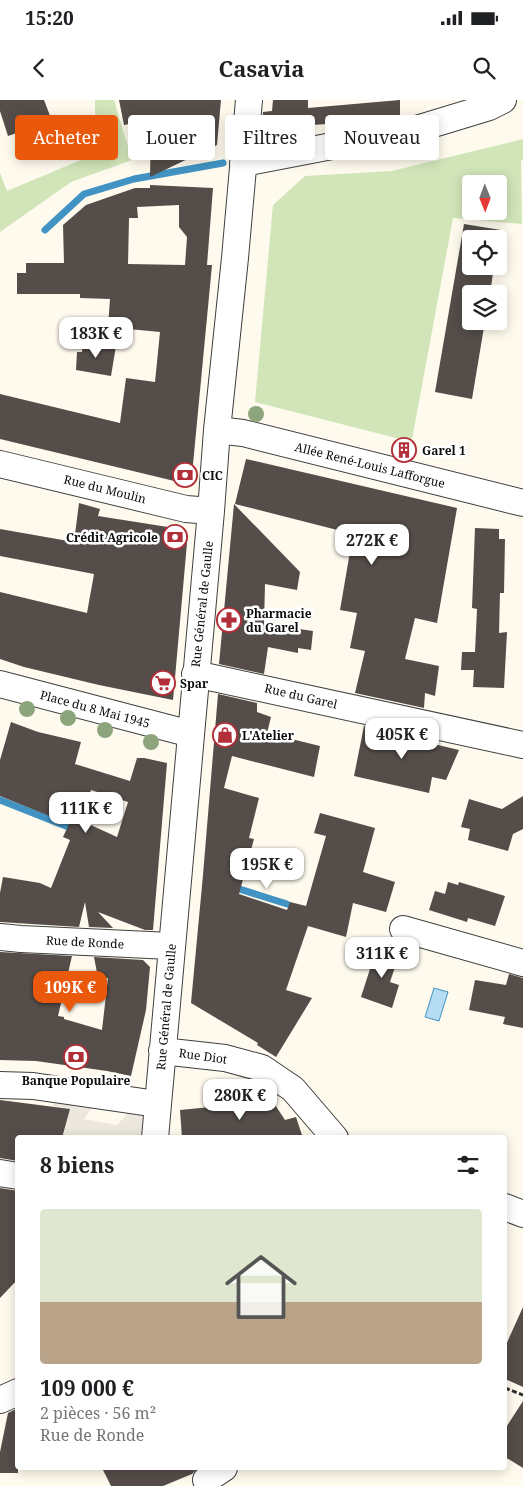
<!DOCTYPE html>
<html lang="fr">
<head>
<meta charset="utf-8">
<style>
  :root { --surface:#fff; --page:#f2f2f2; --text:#202124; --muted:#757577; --accent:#ea580c }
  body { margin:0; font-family:"Noto Serif",serif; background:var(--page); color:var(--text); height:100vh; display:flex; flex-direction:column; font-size:19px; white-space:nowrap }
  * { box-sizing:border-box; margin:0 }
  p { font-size:16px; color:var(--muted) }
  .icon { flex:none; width:28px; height:28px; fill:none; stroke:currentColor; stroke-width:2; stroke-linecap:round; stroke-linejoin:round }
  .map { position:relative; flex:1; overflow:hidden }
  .panel { position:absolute; left:15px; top:1035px; width:492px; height:335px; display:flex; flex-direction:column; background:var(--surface); border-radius:5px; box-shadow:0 2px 12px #0003 }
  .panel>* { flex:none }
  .hud { position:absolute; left:15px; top:15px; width:494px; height:45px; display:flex; gap:10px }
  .needle { width:32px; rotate:179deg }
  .fabs { position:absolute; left:462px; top:75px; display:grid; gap:10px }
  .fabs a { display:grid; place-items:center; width:45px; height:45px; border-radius:5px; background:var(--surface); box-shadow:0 2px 12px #0003; font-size:25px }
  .price { position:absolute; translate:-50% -42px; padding:0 11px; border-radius:10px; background:#fff; color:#222; font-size:16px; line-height:32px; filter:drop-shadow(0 1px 2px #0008) }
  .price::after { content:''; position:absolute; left:50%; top:30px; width:15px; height:11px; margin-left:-8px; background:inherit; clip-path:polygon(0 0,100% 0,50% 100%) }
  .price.selected { background:var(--accent); color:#fff }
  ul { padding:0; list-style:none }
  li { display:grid; align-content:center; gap:10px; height:265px; padding:0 25px }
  li span { display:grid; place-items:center; height:155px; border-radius:5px; color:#555 }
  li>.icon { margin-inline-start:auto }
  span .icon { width:90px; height:90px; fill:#fffc; stroke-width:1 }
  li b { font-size:21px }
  h2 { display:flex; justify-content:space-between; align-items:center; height:60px; padding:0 25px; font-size:21px }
  .tag { padding:0 18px; border-radius:5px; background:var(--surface); box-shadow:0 2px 12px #0003; font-size:18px; line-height:45px }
  .tag.selected { background:var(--accent); color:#fff }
  .status { display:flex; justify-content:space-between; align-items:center; height:35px; padding:0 25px; background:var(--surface); direction:ltr }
  .status svg { height:14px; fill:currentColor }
  header { display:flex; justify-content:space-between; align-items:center; height:65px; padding:0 25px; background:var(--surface); font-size:22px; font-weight:700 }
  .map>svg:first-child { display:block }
</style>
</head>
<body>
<div class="status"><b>15:20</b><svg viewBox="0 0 49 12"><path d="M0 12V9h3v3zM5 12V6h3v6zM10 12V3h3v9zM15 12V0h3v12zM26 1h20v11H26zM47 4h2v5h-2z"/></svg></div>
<header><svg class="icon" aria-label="back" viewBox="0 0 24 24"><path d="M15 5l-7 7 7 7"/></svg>Casavia<svg class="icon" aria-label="search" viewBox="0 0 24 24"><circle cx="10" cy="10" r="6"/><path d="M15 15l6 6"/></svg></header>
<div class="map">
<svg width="523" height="1386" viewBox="0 0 523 1386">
  <rect width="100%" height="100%" fill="#fefaed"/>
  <path fill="#d1e5b9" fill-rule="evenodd" d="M 95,0 L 114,0 L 132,60 L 71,82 L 0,132 L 0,73 L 7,91 L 95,54 Z
    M 523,39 L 523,60 L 521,60 L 522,124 L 453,118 L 411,345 L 399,342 L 400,339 L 255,302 L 273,105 L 305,76 L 392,71 ZM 471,84 L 499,84 L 499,111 L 471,111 Z"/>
  <path fill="#ede8dd" d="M 54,994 L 98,1000 L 84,1019 L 117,1025 L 133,1008 L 142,1016 L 145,1023 L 144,1037 L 67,1037 L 63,1036 L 70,1009 L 53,1006 Z"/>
  <path fill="#b5dcf2" stroke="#4193c3" d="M 434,888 L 448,892 L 439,921 L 425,917 Z"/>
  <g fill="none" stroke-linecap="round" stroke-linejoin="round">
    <path stroke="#4193c3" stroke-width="7" d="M 45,130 L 84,94 L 134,79 L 223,63
      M 0,700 L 76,730
      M 233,787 L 287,804"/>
  </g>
  <path fill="#544d49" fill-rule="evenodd" d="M 0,0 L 44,0 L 52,21 L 8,36 L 0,11 Z
    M 119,0 L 221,0 L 217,45 L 150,77 L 151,20 L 124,25 Z
    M 273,0 L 308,0 L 308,8 L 400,0 L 400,17 L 360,22 L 262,28 L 263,12 L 272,11 Z
    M 150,85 L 213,88 L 207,165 L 212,165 L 191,385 L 0,339 L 0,294 L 120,323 L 126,278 L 155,282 L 160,232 L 108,227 L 110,199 L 80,198 L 80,194 L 17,194 L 17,173 L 26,173 L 26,163 L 64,163 L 63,125 L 86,105 L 135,88 L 150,88 ZM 179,105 L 179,127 L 187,137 L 185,165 L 128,164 L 129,118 L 138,118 L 137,107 Z
    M 464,124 L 501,130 L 499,141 L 499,139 L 471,139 L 471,166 L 494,166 L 490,194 L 471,194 L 471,221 L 485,221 L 472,299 L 435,292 Z
    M 83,242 L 116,246 L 111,276 L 76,270 L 77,252 L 82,252 Z
    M 246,359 L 457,408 L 437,523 L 415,518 L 405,559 L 439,566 L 435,596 L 425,593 L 424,608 L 355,593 L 365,551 L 350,548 L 357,513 L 340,510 L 353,434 L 235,404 Z
    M 79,403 L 100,409 L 98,416 L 174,428 L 187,443 L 173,600 L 99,585 L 24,567 L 0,559 L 0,492 L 87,513 L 94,474 L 0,456 L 0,429 L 74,442 Z
    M 234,404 L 300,472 L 297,490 L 265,484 L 264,524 L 313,531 L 311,550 L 298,548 L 298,553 L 268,547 L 264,574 L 219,564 Z
    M 475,428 L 499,429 L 499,439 L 505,439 L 504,493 L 500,493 L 499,533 L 507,532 L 504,588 L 473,587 L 474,570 L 461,570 L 462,552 L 475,552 L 477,509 L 472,508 Z
    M 218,594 L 257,603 L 257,612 L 271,617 L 267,633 L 320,646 L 314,677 L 232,656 L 224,688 L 259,698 L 249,738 L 254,739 L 239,794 L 287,810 L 290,802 L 306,806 L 326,736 L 314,733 L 320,713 L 375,728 L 363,772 L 395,782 L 386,812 L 353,803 L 346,837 L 308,826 L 286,890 L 312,898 L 276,957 L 257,945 L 258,943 L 191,903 L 203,775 Z
    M 11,622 L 38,632 L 81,642 L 75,664 L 130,681 L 137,658 L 144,658 L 167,663 L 153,830 L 145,830 L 98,812 L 113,828 L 89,827 L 85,802 L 79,827 L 0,822 L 0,793 L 3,777 L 40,783 L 51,788 L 70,740 L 63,737 L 69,724 L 0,696 L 0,660 ZM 91,690 L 128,702 L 117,737 L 82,721 Z
    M 364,626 L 424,639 L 438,645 L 459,650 L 446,680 L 432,677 L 429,693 L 354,676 Z
    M 523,696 L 523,729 L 513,734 L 508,751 L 468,740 L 470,729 L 461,727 L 469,699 L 502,709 Z
    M 448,782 L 458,785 L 459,782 L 505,796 L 495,826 L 468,818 L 467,822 L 429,810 L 435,791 L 445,794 Z
    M 377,847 L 399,855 L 390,882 L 399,885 L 392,908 L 361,897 Z
    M 0,852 L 72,856 L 58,916 L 64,917 L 64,919 L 102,930 L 108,878 L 98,878 L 94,857 L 143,860 L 150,867 L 146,910 L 131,976 L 107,971 L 36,961 L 0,960 Z
    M 509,874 L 523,878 L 523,928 L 503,924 L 505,917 L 469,910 L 475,880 L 506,885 Z
    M 264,988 L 285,1020 L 296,1017 L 303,1038 L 182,1038 L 180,1010 L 231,1005 Z
    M 0,1000 L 70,1009 L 62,1038 L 18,1038 L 18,1061 L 0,1058 Z
    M 0,1088 L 18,1091 L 18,1179 L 0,1198 Z
    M 523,1207 L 523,1287 L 505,1279 L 505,1247 Z
    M 523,1301 L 523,1368 L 505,1357 L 505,1329 Z
    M 16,1309 L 18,1309 L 18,1373 L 0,1373 L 0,1352 L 8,1313 Z
    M 102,1368 L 198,1368 L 192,1374 L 163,1386 L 111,1386 Z"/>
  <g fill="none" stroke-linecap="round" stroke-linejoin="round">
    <defs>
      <path id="minor" d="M 243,63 L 410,31 L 489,7 L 503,0
        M 217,330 L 243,333 L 523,403
        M 0,364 L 186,409 L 211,411
        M 195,574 L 523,645
        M 0,584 L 191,634
        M 403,829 L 523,863
        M 0,837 L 21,839 L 171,846
        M 162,951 L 225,958 L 262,968 L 293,989 L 335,1038
        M 0,985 L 33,986 L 157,1004
        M 155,1038 L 211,411 L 217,330 L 235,158 L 249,0
        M 0,1073 L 18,1076
        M 505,1107 L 523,1114
        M 0,1300 L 18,1292
        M 206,1380 L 224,1368"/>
    </defs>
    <use href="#minor" stroke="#3f3f3f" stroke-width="28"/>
    <path stroke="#2e2e2e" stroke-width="3" stroke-dasharray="5 2.5" stroke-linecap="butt" d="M 505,1288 L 523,1295"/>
    <use href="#minor" stroke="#fff" stroke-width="26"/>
  </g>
  <g fill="#8da57d">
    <circle cx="256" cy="314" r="8"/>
    <circle cx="27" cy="609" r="8"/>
    <circle cx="68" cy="618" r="8"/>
    <circle cx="105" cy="630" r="8"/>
    <circle cx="151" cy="642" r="8"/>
  </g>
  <defs>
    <symbol id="building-ring" viewBox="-11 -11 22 22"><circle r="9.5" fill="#fff" stroke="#b22e38" stroke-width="1.5"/><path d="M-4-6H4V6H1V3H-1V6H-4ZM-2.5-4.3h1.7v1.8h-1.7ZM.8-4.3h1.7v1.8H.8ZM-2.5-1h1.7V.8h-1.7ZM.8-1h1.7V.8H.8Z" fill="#b22e38"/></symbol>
    <symbol id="bank-ring" viewBox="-11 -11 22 22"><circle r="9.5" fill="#fff" stroke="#b22e38" stroke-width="1.5"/><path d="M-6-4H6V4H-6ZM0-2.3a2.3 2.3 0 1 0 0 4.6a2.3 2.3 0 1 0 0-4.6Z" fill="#b22e38"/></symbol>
    <symbol id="pharmacy-ring" viewBox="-11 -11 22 22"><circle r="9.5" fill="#fff" stroke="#b22e38" stroke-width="1.5"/><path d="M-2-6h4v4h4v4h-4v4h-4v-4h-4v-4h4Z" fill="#b22e38"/></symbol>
    <symbol id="supermarket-ring" viewBox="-11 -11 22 22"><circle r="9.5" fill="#fff" stroke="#b22e38" stroke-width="1.5"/><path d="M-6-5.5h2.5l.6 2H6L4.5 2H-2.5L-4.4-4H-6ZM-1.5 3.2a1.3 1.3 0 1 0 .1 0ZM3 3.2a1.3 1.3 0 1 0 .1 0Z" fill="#b22e38"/></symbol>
    <symbol id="shop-ring" viewBox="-11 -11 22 22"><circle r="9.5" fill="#fff" stroke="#b22e38" stroke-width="1.5"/><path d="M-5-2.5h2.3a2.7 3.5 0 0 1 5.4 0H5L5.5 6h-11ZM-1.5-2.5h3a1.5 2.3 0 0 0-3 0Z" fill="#b22e38"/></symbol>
  </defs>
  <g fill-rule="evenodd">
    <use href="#building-ring" x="390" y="336" width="28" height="28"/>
    <use href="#bank-ring" x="171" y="361" width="28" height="28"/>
    <use href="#bank-ring" x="161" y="423" width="28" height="28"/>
    <use href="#pharmacy-ring" x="215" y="506" width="28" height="28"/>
    <use href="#supermarket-ring" x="149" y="569" width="28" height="28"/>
    <use href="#shop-ring" x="211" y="621" width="28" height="28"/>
    <use href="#bank-ring" x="62" y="943" width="28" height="28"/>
  </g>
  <g text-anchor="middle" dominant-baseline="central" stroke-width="5" stroke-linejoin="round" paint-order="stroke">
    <g font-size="12" font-weight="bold" fill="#0c0c0c" stroke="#fff" text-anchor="start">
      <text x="422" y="350">Garel 1</text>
      <text x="202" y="375">CIC</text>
      <text x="158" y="437" text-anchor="end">Crédit Agricole</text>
      <text x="246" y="513">Pharmacie<tspan x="246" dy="14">du Garel</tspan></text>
      <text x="180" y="583">Spar</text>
      <text x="242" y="635">L'Atelier</text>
      <text x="76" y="980" text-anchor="middle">Banque Populaire</text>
    </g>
    <g font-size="12" fill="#0c0c0c" stroke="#fff">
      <text transform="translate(370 365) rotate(14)">Allée René-Louis Lafforgue</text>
      <text transform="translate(105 389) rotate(14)">Rue du Moulin</text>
      <text transform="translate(202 504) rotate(-84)">Rue Général de Gaulle</text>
      <text transform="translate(301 596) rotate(13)">Rue du Garel</text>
      <text transform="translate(95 609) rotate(15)">Place du 8 Mai 1945</text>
      <text transform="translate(85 842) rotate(3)">Rue de Ronde</text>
      <text transform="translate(166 907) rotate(-85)">Rue Général de Gaulle</text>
      <text transform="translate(203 956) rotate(8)">Rue Diot</text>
    </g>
  </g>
</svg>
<div class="fabs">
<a><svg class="needle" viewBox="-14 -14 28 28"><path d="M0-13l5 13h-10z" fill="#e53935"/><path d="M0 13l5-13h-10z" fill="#757577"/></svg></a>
<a><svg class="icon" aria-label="locate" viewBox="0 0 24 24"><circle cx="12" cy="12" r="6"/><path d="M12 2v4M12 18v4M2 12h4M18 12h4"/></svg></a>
<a><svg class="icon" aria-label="layers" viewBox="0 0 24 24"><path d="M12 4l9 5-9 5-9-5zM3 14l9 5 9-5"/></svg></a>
</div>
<b class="price" style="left:96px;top:259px">183K €</b>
<b class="price" style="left:372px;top:466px">272K €</b>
<b class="price" style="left:402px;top:660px">405K €</b>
<b class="price" style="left:86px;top:734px">111K €</b>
<b class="price" style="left:267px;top:790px">195K €</b>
<b class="price" style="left:382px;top:879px">311K €</b>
<b class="price selected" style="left:70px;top:913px">109K €</b>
<b class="price" style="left:240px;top:1021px">280K €</b>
<div class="hud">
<a class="tag selected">Acheter</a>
<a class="tag">Louer</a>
<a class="tag">Filtres</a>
<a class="tag">Nouveau</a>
</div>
<section class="panel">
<h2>8 biens<svg class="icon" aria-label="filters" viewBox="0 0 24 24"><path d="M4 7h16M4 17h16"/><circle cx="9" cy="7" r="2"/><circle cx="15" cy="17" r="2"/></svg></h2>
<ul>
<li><span style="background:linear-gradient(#dfe7d0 60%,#b9a48a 0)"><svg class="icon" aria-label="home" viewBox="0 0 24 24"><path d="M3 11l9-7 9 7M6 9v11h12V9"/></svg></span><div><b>109 000 €</b><p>2 pièces · 56 m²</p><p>Rue de Ronde</p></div></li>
</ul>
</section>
</div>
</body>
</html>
